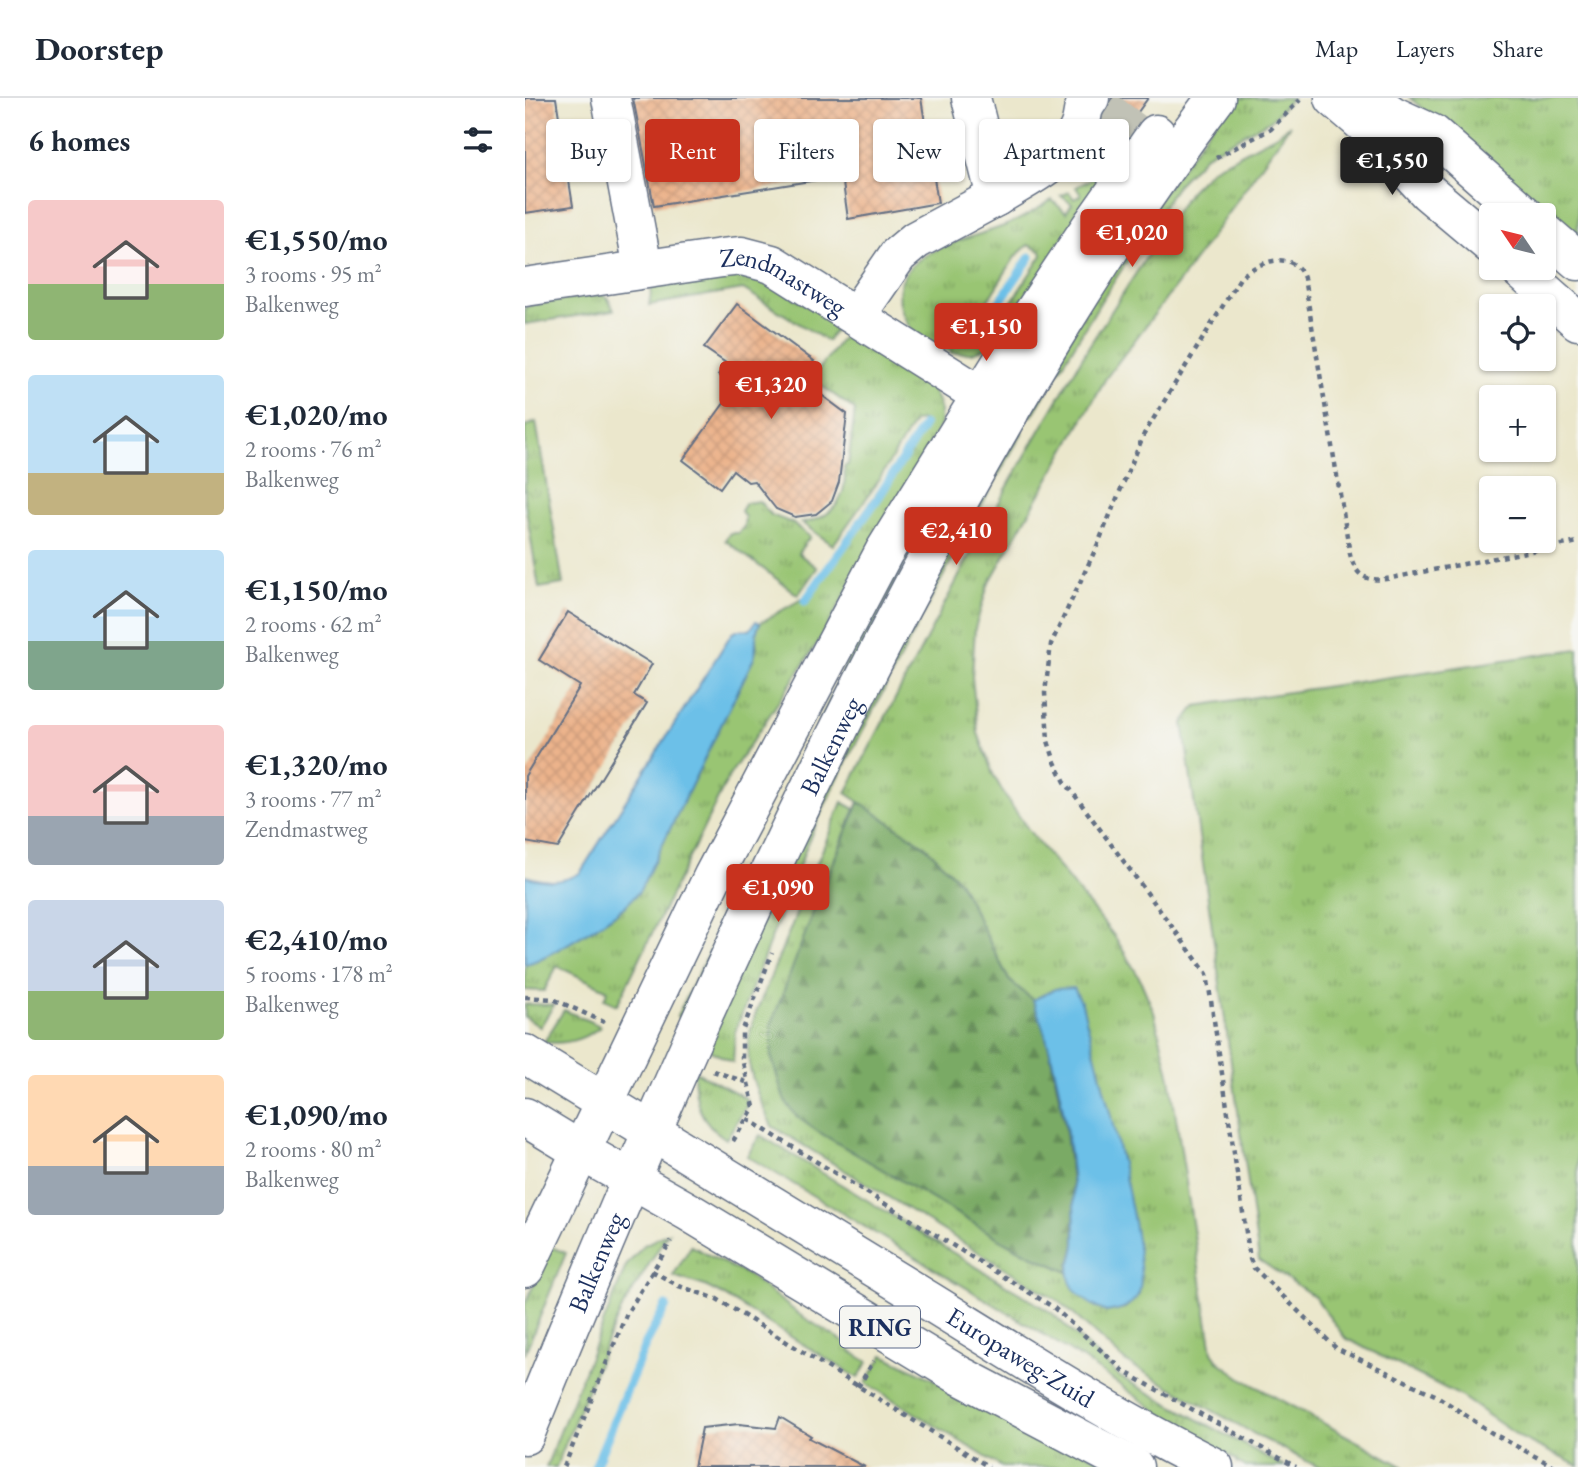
<!DOCTYPE html>
<html lang="en">
<head>
<meta charset="utf-8">
<style>
  :root { --surface:#fff; --page:#f6f6f7; --text:#1f2937; --muted:#747a83; --line:#e0e1e3; --accent:#c8321e }
  body { margin:0; font-family:"EB Garamond",serif; background:var(--page); color:var(--text); height:100vh; display:flex; flex-direction:column; font-size:26px; white-space:nowrap }
  * { box-sizing:border-box; margin:0 }
  p { font-size:23px; color:var(--muted) }
  .icon { flex:none; width:38px; height:38px; fill:none; stroke:currentColor; stroke-width:2; stroke-linecap:round; stroke-linejoin:round }
  .map { position:relative; flex:1; overflow:hidden }
  .sheet { display:flex; flex-direction:column; background:var(--surface); width:525px }
  .sheet>* { flex:none }
  .guide { position:absolute; left:21px; top:21px; width:665px; height:63px; display:flex; gap:14px }
  .needle { width:46px; rotate:305deg }
  .tools { position:absolute; left:954px; top:105px; display:grid; gap:14px }
  .tools a { display:grid; place-items:center; width:77px; height:77px; border-radius:7px; background:var(--surface); box-shadow:0 2px 5px #0004; font-size:35px }
  .price { position:absolute; translate:-50% -60px; padding:0 16px; border-radius:7px; background:var(--accent); color:#fff; font-size:23px; line-height:46px; filter:drop-shadow(0 2px 4px #0008) }
  .price::after { content:''; position:absolute; left:50%; top:42px; width:21px; height:16px; margin-left:-10px; background:inherit; clip-path:polygon(0 0,100% 0,50% 100%) }
  .price.active { background:#222; color:#fff }
  ul { padding:0; list-style:none }
  li { display:flex; align-items:center; gap:21px; height:175px; padding:0 28px }
  li span { display:grid; place-items:center; flex:none; width:196px; height:140px; border-radius:7px; color:#555 }
  li>.icon { margin-inline-start:auto }
  span .icon { width:84px; height:84px; fill:#fffc; stroke-width:1 }
  li b { font-size:30px }
  h2 { display:flex; justify-content:space-between; align-items:center; height:84px; padding:0 28px; font-size:30px }
  .tag { padding:0 24px; border-radius:7px; background:var(--surface); box-shadow:0 2px 5px #0004; font-size:24px; line-height:63px }
  .tag.active { background:var(--accent); color:#fff }
  header { display:flex; align-items:center; gap:42px; box-sizing:border-box; height:98px; padding:0 35px; background:var(--surface); border-bottom:2px solid var(--line) }
  header strong { font-size:33px }
  nav { display:flex; gap:38px; margin-inline-start:auto; font-size:24px }
  main { display:flex; flex:1; min-height:0 }
  .map>svg:first-child { display:block }
</style>
</head>
<body>
<header>
<strong>Doorstep</strong>
<nav><a>Map</a><a>Layers</a><a>Share</a></nav>
</header>
<main>
<section class="sheet">
<h2>6 homes<svg class="icon" aria-label="filters" viewBox="0 0 24 24"><path d="M4 7h16M4 17h16"/><circle cx="9" cy="7" r="2"/><circle cx="15" cy="17" r="2"/></svg></h2>
<ul>
<li><span style="background:linear-gradient(#f6c9c9 60%,#8fb573 0)"><svg class="icon" aria-label="home" viewBox="0 0 24 24"><path d="M3 11l9-7 9 7M6 9v11h12V9"/></svg></span><div><b>€1,550/mo</b><p>3 rooms · 95 m²</p><p>Balkenweg</p></div></li>
<li><span style="background:linear-gradient(#bfe0f5 70%,#c2b280 0)"><svg class="icon" aria-label="home" viewBox="0 0 24 24"><path d="M3 11l9-7 9 7M6 9v11h12V9"/></svg></span><div><b>€1,020/mo</b><p>2 rooms · 76 m²</p><p>Balkenweg</p></div></li>
<li><span style="background:linear-gradient(#bfe0f5 65%,#7fa58c 0)"><svg class="icon" aria-label="home" viewBox="0 0 24 24"><path d="M3 11l9-7 9 7M6 9v11h12V9"/></svg></span><div><b>€1,150/mo</b><p>2 rooms · 62 m²</p><p>Balkenweg</p></div></li>
<li><span style="background:linear-gradient(#f6c9c9 65%,#9aa5b1 0)"><svg class="icon" aria-label="home" viewBox="0 0 24 24"><path d="M3 11l9-7 9 7M6 9v11h12V9"/></svg></span><div><b>€1,320/mo</b><p>3 rooms · 77 m²</p><p>Zendmastweg</p></div></li>
<li><span style="background:linear-gradient(#c9d6e8 65%,#8fb573 0)"><svg class="icon" aria-label="home" viewBox="0 0 24 24"><path d="M3 11l9-7 9 7M6 9v11h12V9"/></svg></span><div><b>€2,410/mo</b><p>5 rooms · 178 m²</p><p>Balkenweg</p></div></li>
<li><span style="background:linear-gradient(#ffd9b3 65%,#9aa5b1 0)"><svg class="icon" aria-label="home" viewBox="0 0 24 24"><path d="M3 11l9-7 9 7M6 9v11h12V9"/></svg></span><div><b>€1,090/mo</b><p>2 rooms · 80 m²</p><p>Balkenweg</p></div></li>
</ul>
</section>
<div class="map">
<svg width="1053" height="1369" viewBox="0 0 1053 1369">
  <defs>
    <pattern id="grass-tufts" width="24" height="20" patternUnits="userSpaceOnUse" patternTransform="scale(1.75)"><rect width="24" height="20" fill="#99c573"/><path d="M3 7l-1-3M5 7V3M7 7l1-3M15 17l-1-3M17 17v-4M19 17l1-3" fill="none" stroke="#7ca062"/></pattern>
    <pattern id="forest-firs" width="22" height="20" patternUnits="userSpaceOnUse" patternTransform="scale(1.75)"><rect width="22" height="20" fill="#7aaa65"/><path d="M5 1l3.5 6h-7zM16 11l3.5 6h-7z" fill="#638b56"/></pattern>
    <pattern id="building-cross-hatch" width="8" height="8" patternUnits="userSpaceOnUse" patternTransform="scale(1.75)"><rect width="8" height="8" fill="#ecb38b"/><path d="M0 0l8 8M0 8l8-8" fill="none" stroke="#ca9a7a"/></pattern>
  </defs>
  <rect width="100%" height="100%" fill="#f6f6f2"/>
  <filter id="ink" filterUnits="userSpaceOnUse"><feTurbulence type="fractalNoise" baseFrequency=".0143" numOctaves="2"/><feDisplacementMap in="SourceGraphic" scale="14" xChannelSelector="R" yChannelSelector="G"/><feConvolveMatrix kernelMatrix="1 2 1 2 8 2 1 2 1" color-interpolation-filters="sRGB"/></filter>
  <filter id="wash" filterUnits="userSpaceOnUse"><feTurbulence type="fractalNoise" baseFrequency=".00686" numOctaves="4" result="noise"/><feDisplacementMap in="SourceGraphic" scale="28" xChannelSelector="R" yChannelSelector="G"/><feGaussianBlur stdDeviation="1.57" result="paint"/><feColorMatrix in="noise" values="0 0 0 0 0 0 0 0 0 0 0 0 0 0 0 0 0 1.4 0 .05"/><feComposite in="paint" operator="in"/></filter>
  <g filter="url(#wash)">
    <rect width="100%" height="100%" fill="#ebe7cc"/>
    <path fill="url(#grass-tufts)" stroke="#5a7a68" stroke-width="2" fill-rule="evenodd" d="M 707,0 L 767,0 L 746,22 L 681,57 L 653,86 L 576,203 L 507,318 L 502,318 L 579,177 Z
      M 885,0 L 1053,0 L 1053,145 L 1050,142 Z
      M 765,27 L 660,176 L 581,280 L 463,487 L 450,530 L 447,579 L 453,635 L 468,676 L 480,698 L 505,734 L 590,839 L 614,879 L 629,914 L 645,980 L 687,1254 L 694,1264 L 719,1282 L 879,1369 L 793,1369 L 733,1338 L 601,1264 L 535,1204 L 247,1028 C 236,1006 222,975 223,949 C 223,938 227,928 230,917 L 317,704 L 330,711 L 295,796 L 271,1018 L 292,1033 L 489,1149 L 543,1174 C 548,1194 564,1205 581,1214 L 600,1210 L 614,1196 L 530,891 L 508,902 L 484,882 L 434,783 L 400,748 L 321,695 L 444,459 L 488,379 L 564,248 L 644,124 L 664,94 L 687,71 L 750,38 Z
      M 577,76 L 587,84 L 464,249 L 447,255 L 426,255 L 425,252 C 409,250 385,235 379,219 C 353,155 438,144 479,128 C 496,122 512,111 527,102 L 541,115 L 547,106 L 536,98 L 544,94 L 549,101 L 556,97 L 551,89 ZM 503,147 L 516,153 L 517,157 L 465,237 L 456,240 L 448,232 L 450,223 L 490,159 Z
      M 212,175 L 235,180 L 315,226 L 302,243 L 218,191 L 124,207 L 127,189 Z
      M 75,196 L 82,199 L 89,212 L 0,226 L 0,210 L 6,207 Z
      M 323,232 L 395,279 L 403,289 L 405,288 L 414,305 L 416,326 L 294,543 L 204,678 L 92,907 L 79,901 L 83,892 L 32,868 L 19,893 L 0,892 L 0,866 C 16,864 86,821 100,808 C 105,803 110,797 115,792 L 229,560 L 232,550 L 230,536 L 235,525 L 280,499 L 401,324 L 395,322 L 389,324 L 350,388 L 308,447 L 277,425 C 308,420 324,400 319,368 L 323,367 L 330,312 L 287,281 Z
      M 11,324 L 38,486 L 14,490 L 0,405 L 0,329 Z
      M 496,331 L 497,335 L 436,444 L 314,678 L 288,732 L 210,934 L 208,964 L 177,949 L 354,576 Z
      M 410,402 L 162,923 L 152,918 L 260,703 L 372,450 Z
      M 234,403 L 246,417 L 267,425 L 285,439 L 273,455 L 292,470 L 273,497 L 200,442 L 205,435 L 213,435 L 219,429 L 220,419 L 216,413 L 221,405 Z
      M 1053,551 L 1053,1368 L 996,1340 L 934,1297 L 820,1240 L 790,1199 L 734,1162 L 658,625 L 671,608 Z
      M 0,906 L 29,907 L 15,929 L 0,919 Z
      M 39,912 L 73,927 L 75,929 C 58,942 40,947 19,944 Z
      M 169,973 L 221,1000 L 222,1007 L 201,1041 C 173,1022 170,1005 169,973 Z
      M 235,1037 L 527,1215 L 595,1279 L 760,1369 L 721,1369 L 712,1364 L 712,1362 L 671,1340 L 556,1260 L 513,1233 L 222,1058 Z
      M 143,1135 L 98,1209 L 84,1238 L 31,1369 L 21,1369 L 101,1168 L 119,1147 Z
      M 166,1148 L 226,1179 L 275,1217 L 327,1249 L 325,1253 L 343,1264 L 333,1280 L 196,1196 L 180,1188 L 148,1178 Z
      M 26,1149 L 41,1155 L 0,1255 L 0,1206 Z
      M 358,1257 L 590,1369 L 477,1369 L 341,1285 Z"/>
    <path fill="url(#forest-firs)" stroke="#4a6c62" stroke-width="2" d="M 334,704 L 400,748 L 434,783 L 484,882 L 508,902 L 521,935 L 540,1027 L 549,1099 L 550,1147 L 543,1174 L 489,1149 L 292,1033 L 271,1018 L 259,1001 L 246,958 L 246,927 L 295,796 Z"/>
    <path fill="#6cc0e8" stroke="#4478a3" stroke-width="2" d="M 231,523 L 235,525 C 228,535 233,548 229,560 L 115,792 C 110,798 105,804 100,808 C 85,821 17,864 0,866 L 0,778 C 20,784 36,786 55,775 L 207,535 L 213,532 L 225,532 Z
      M 549,890 L 557,906 C 568,949 629,1169 613,1197 C 605,1210 594,1212 581,1214 C 568,1208 550,1197 545,1183 C 541,1171 549,1159 550,1146 C 551,1132 549,1117 549,1103 C 546,1040 531,960 508,902 L 530,891 Z"/>
    <g fill="none" stroke-linecap="round" stroke-linejoin="round">
      <path stroke="#6cc0e8" stroke-width="9" d="M 455,233 L 505,159
        M 280,503 L 353,400 L 399,327
        M 70,1369 L 121,1245 L 141,1208"/>
    </g>
    <g id="blocks">
      <path fill="url(#building-cross-hatch)" d="M 0,0 L 31,0 L 48,108 L 0,115 Z
        M 108,0 L 396,0 L 413,105 L 323,121 L 317,78 L 129,108 Z
        M 587,0 L 623,0 L 595,39 L 578,27 Z
        M 212,206 L 289,263 L 275,281 L 322,316 L 314,384 L 307,403 L 291,416 L 270,419 L 251,411 L 229,383 L 223,384 L 208,372 L 195,390 L 158,362 L 210,290 L 193,277 L 201,265 L 179,250 Z
        M 43,514 L 127,566 L 109,597 L 122,605 L 33,750 L 0,744 L 0,678 L 55,588 L 14,562 Z
        M 255,1319 L 286,1338 L 284,1340 L 340,1369 L 169,1369 L 177,1330 L 214,1326 L 251,1330 Z"/>
    </g>
  </g>
  <g filter="url(#ink)">
    <use href="#blocks" fill-opacity="0" stroke="#646f84" stroke-width="2"/>
    <g fill="none" stroke-linecap="round" stroke-linejoin="round">
      <path stroke="#c1c2b6" stroke-width="38" stroke-dasharray="38 19" stroke-linecap="butt" d="M 575,25 L 596,21 L 612,0"/>
      <defs>
        <g id="minor">
          <path d="M 86,0 L 118,170"/>
          <path d="M 809,0 L 845,31 L 903,94 L 966,147"/>
          <path d="M 843,0 L 867,17 L 908,36 L 1000,117"/>
          <path d="M 471,99 C 499,81 541,63 554,30 C 560,16 554,15 565,0"/>
          <path d="M 1018,133 L 1053,163"/>
          <path d="M 993,170 L 1053,223"/>
          <path id="s1" d="M 0,189 L 197,160 L 217,158 L 247,166 L 484,315"/>
          <path d="M 331,218 L 373,157 L 391,142 L 471,99 L 446,0"/>
        </g>
        <g id="major">
          <path id="s2" d="M 0,956 C 135,1038 269,1121 404,1203 C 498,1261 590,1320 689,1369"/>
          <path d="M 0,1019 L 56,1053 L 164,1114 L 434,1277 L 609,1369"/>
          <path d="M 0,1170 L 188,778 L 359,454 L 498,230 L 564,131 L 631,36"/>
          <path id="s3" d="M 0,1337 C 113,1058 233,782 373,516 C 467,337 569,161 691,0"/>
        </g>
      </defs>
      <use href="#minor" stroke="#646f84" stroke-width="41"/>
      <use href="#major" stroke="#646f84" stroke-width="41"/>
      <path stroke="#646f84" stroke-width="4.5" stroke-dasharray="5 5" stroke-linecap="butt" d="M 691,60 L 746,31 L 775,2
        M 0,899 L 28,901 L 81,925
        M 188,973 L 221,984
        M 222,1021 L 528,1209 L 600,1274 L 771,1369
        M 208,1043 L 229,1009 L 217,961 L 217,934 L 247,855
        M 127,1173 L 154,1188 L 192,1201 L 464,1369
        M 333,1289 L 349,1263
        M 39,1369 L 101,1217 L 146,1143
        M 1030,1369 L 967,1335 L 912,1298 L 811,1250 L 729,1170 L 725,1161 L 682,876 L 540,684 L 530,664 L 523,643 L 520,595 L 526,546 L 572,448 L 619,336 L 715,180 C 732,164 768,150 779,180 L 825,456 C 831,478 839,483 861,481 L 1053,444"/>
      <use href="#minor" stroke="#fff" stroke-width="38"/>
      <use href="#major" stroke="#fff" stroke-width="38"/>
    </g>
  </g>
  <g text-anchor="middle" dominant-baseline="central" stroke-width="7" stroke-linejoin="round" paint-order="stroke">
    <rect fill="#f6f6f2" stroke="#5d6b8a" stroke-width="2" x="315" y="1208.5" width="80" height="41" rx="5"/>
    <g font-size="24" font-weight="bold" fill="#1b2f5e">
      <text x="355" y="1229">RING</text>
    </g>
    <g font-size="26" fill="#1b2f5e" stroke="#f6f6f2">
      <text stroke="none"><textPath href="#s1" startOffset="266">Zendmastweg</textPath></text>
      <text stroke="none"><textPath href="#s3" startOffset="754">Balkenweg</textPath></text>
      <text stroke="none"><textPath href="#s3" startOffset="187">Balkenweg</textPath></text>
      <text stroke="none"><textPath href="#s2" startOffset="581">Europaweg-Zuid</textPath></text>
    </g>
  </g>
</svg>
<div class="tools">
<a><svg class="needle" viewBox="-14 -14 28 28"><path d="M0-13l5 13h-10z" fill="#e53935"/><path d="M0 13l5-13h-10z" fill="#747a83"/></svg></a>
<a><svg class="icon" aria-label="locate" viewBox="0 0 24 24"><circle cx="12" cy="12" r="6"/><path d="M12 2v4M12 18v4M2 12h4M18 12h4"/></svg></a>
<a>+</a>
<a>−</a>
</div>
<b class="price active" style="left:867px;top:99px">€1,550</b>
<b class="price" style="left:607px;top:171px">€1,020</b>
<b class="price" style="left:461px;top:265px">€1,150</b>
<b class="price" style="left:246px;top:323px">€1,320</b>
<b class="price" style="left:431px;top:469px">€2,410</b>
<b class="price" style="left:253px;top:826px">€1,090</b>
<div class="guide">
<a class="tag">Buy</a>
<a class="tag active">Rent</a>
<a class="tag">Filters</a>
<a class="tag">New</a>
<a class="tag">Apartment</a>
</div>
</div>
</main>
</body>
</html>
